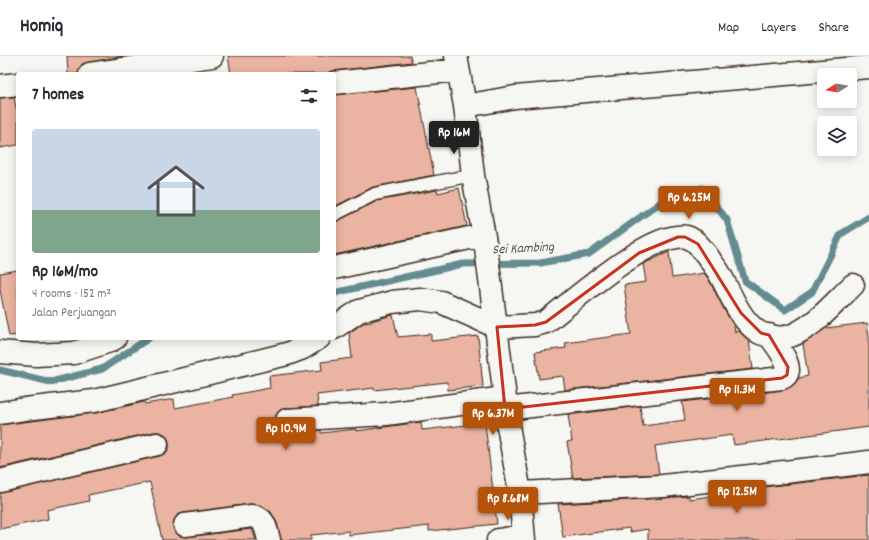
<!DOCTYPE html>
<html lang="en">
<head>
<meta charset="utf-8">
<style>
  :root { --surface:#fff; --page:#f7f7f7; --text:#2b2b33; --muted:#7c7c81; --line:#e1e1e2; --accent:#b45309 }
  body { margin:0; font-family:Dekko,sans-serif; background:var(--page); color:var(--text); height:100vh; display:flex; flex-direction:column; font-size:15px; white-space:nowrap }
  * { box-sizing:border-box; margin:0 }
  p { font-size:13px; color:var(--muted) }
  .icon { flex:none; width:22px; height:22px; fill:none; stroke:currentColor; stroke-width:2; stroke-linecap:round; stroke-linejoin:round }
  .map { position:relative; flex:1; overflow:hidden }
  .drawer { position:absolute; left:16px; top:16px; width:320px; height:268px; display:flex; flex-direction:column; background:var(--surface); border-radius:4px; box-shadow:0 2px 10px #0003 }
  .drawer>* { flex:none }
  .needle { width:26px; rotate:259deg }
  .fabs { position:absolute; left:817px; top:12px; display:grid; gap:8px }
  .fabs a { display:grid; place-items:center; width:40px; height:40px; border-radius:4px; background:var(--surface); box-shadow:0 2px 10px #0003; font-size:20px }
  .price { position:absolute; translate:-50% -34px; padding:0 9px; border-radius:4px; background:var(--accent); color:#fff; font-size:13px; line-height:26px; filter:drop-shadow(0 1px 2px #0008) }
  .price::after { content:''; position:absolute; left:50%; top:24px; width:12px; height:9px; margin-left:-6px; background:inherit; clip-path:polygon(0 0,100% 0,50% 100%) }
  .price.on { background:#222; color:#fff }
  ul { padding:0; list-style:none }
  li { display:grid; align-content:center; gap:8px; height:212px; padding:0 16px }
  li span { display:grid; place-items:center; height:124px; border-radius:4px; color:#555 }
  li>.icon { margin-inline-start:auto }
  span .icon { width:72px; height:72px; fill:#fffc; stroke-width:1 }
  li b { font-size:17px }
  h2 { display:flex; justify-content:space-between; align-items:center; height:48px; padding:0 16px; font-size:17px }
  header { display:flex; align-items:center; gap:24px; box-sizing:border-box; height:56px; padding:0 20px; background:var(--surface); border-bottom:1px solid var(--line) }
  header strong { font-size:19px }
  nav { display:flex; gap:22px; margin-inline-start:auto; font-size:14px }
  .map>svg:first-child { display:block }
</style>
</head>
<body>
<header>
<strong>Homiq</strong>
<nav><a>Map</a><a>Layers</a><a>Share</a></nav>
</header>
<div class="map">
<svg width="869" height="484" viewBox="0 0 869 484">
  <rect width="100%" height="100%" fill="#f6f6f2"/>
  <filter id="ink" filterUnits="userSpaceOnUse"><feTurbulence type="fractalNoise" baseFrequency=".025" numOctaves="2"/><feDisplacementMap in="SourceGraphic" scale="8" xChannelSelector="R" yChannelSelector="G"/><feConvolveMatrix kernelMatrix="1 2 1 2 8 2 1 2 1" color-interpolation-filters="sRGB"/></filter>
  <g filter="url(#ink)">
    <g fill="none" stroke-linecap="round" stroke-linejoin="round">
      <path stroke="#638b90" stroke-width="7" d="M 334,237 L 463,208 L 540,207 L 589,198 L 664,144 L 702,132 L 727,164 L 745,225 L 785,254 L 812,236 L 841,178 L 869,161
        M 0,314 L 51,326 L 102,313 L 149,282"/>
    </g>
    <path fill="#ebb3a1" stroke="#3b2a1e" d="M 67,0 L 126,0 L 88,6 L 82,8 L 79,13 L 78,18 L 68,18 Z
      M 228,0 L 410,0 L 412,6 L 333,15 L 326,18 L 231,18 Z
      M 417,31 L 434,119 L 373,131 L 334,151 L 334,39 Z
      M 14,41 L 18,62 L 18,89 L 0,92 L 0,42 Z
      M 459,132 L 467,170 L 334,199 L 334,166 L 377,145 L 437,134 L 438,137 Z
      M 669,196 L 672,222 L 704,217 L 708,222 L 725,255 L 734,270 L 735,276 L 739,275 L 749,284 L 753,313 L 565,334 L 563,320 L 539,323 L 535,296 L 566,292 L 565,287 L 631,278 L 624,229 L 646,226 L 643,208 Z
      M 18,214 L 18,279 L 9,280 L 0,234 L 0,217 Z
      M 393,259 L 398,281 L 431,278 L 431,285 L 478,280 L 483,330 L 448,334 L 447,326 L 374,334 L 374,332 L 317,339 L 318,350 L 286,352 L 280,354 L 276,359 L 275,364 L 276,371 L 281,375 L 287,376 L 321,374 L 321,377 L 356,373 L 356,375 L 421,366 L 422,374 L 485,367 L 497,468 L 429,475 L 429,470 L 349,479 L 349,475 L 311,479 L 311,484 L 281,484 L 277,467 L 271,456 L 262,450 L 250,448 L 183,457 L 177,459 L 174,464 L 173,471 L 175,477 L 180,480 L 186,481 L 252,473 L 256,484 L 162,484 L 150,426 L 88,439 L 89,445 L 47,454 L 48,463 L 0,473 L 0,437 L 160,400 L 166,397 L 169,392 L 169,386 L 166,379 L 160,376 L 154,376 L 0,412 L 0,369 L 95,357 L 144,346 L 145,348 L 174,343 L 175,352 L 233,341 L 232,339 L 270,332 L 269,320 L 322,314 L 321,306 L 352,302 L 349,277 L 363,267 L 372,266 L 371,265 Z
      M 867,267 L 869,280 L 869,371 L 734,389 L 732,379 L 655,390 L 659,418 L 573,422 L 567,386 L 572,385 L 568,359 L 640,350 L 643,370 L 685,364 L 682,346 L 784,334 L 794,328 L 799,322 L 808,320 L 803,288 L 826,272 Z
      M 869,419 L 869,484 L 648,484 L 648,473 L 630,476 L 629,472 L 563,481 L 558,448 L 664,442 L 689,440 L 689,443 L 755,434 L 755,432 Z"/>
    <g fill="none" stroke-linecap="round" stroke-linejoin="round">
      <defs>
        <path id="lane" d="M 334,159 L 375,138 L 473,119"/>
        <path id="street" d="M 456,0 L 465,50 L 473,119 L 486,192 L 505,342 L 505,353 L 520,437 L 524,484
          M 90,18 L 212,0
          M 334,27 L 458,14
          M 0,30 L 18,28
          M 465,50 L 515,41 L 869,11
          M 334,212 L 483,179
          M 334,272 L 359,255 L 392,246 L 420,243 L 441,246 L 497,271 L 535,269 L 546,266 C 575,243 642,184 677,181 C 682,180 687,180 691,183 C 698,186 701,193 706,198 C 710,204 714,210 718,215 C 730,235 739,265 760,277 C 763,278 766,279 769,280 C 777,282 787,282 795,278 C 818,267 835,246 853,229
          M 0,296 L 36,299 L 74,297 L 110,285 L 115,282
          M 505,353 L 782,322 C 799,315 775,288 769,279
          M 0,357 L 25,353 L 94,345 L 287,298 L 303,292 L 319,282
          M 287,364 L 386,358 L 505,342
          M 0,425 L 157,388
          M 520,437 L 663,430 L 845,409 L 869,406
          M 185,469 L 252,460 C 265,461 266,473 269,484
          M 498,484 L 523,480"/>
      </defs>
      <use href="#lane" stroke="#3b2a1e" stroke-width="15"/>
      <use href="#street" stroke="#3b2a1e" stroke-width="25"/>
      <use href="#lane" stroke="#f6f6f2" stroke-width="12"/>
      <use href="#street" stroke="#f6f6f2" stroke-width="22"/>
    </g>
  </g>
  <path fill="none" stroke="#c8321e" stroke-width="3" stroke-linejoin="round" d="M 678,181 L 685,181 L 698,188 L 741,257 L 761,277 L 769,279 L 788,311 L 787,319 L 782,322 L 505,353 L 497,271 L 535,269 L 546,266 L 639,197 Z"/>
  <g text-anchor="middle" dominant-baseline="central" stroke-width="4" stroke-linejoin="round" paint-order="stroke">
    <g font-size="14" font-style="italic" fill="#4f5a57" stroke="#f6f6f2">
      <text transform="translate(523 193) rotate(-3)">Sei Kambing</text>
    </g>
  </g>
</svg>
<div class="fabs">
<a><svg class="needle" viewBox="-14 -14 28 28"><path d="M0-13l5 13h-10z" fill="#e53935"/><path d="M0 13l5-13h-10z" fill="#7c7c81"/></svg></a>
<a><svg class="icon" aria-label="layers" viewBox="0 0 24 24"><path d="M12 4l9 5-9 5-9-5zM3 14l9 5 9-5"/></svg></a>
</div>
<b class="price on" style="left:454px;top:99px">Rp 16M</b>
<b class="price" style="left:689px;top:164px">Rp 6.25M</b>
<b class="price" style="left:737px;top:356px">Rp 11.3M</b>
<b class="price" style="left:493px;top:380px">Rp 6.37M</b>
<b class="price" style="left:286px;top:395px">Rp 10.9M</b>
<b class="price" style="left:737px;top:458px">Rp 12.5M</b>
<b class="price" style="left:508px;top:465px">Rp 8.68M</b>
<section class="drawer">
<h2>7 homes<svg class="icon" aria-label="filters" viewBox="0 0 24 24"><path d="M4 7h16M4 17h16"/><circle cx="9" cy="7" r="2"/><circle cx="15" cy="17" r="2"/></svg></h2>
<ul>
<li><span style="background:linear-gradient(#c9d6e8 65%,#7fa58c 0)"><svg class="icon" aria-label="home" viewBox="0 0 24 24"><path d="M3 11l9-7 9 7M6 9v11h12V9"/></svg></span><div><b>Rp 16M/mo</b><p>4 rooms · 152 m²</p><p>Jalan Perjuangan</p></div></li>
</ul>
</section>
</div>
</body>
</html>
